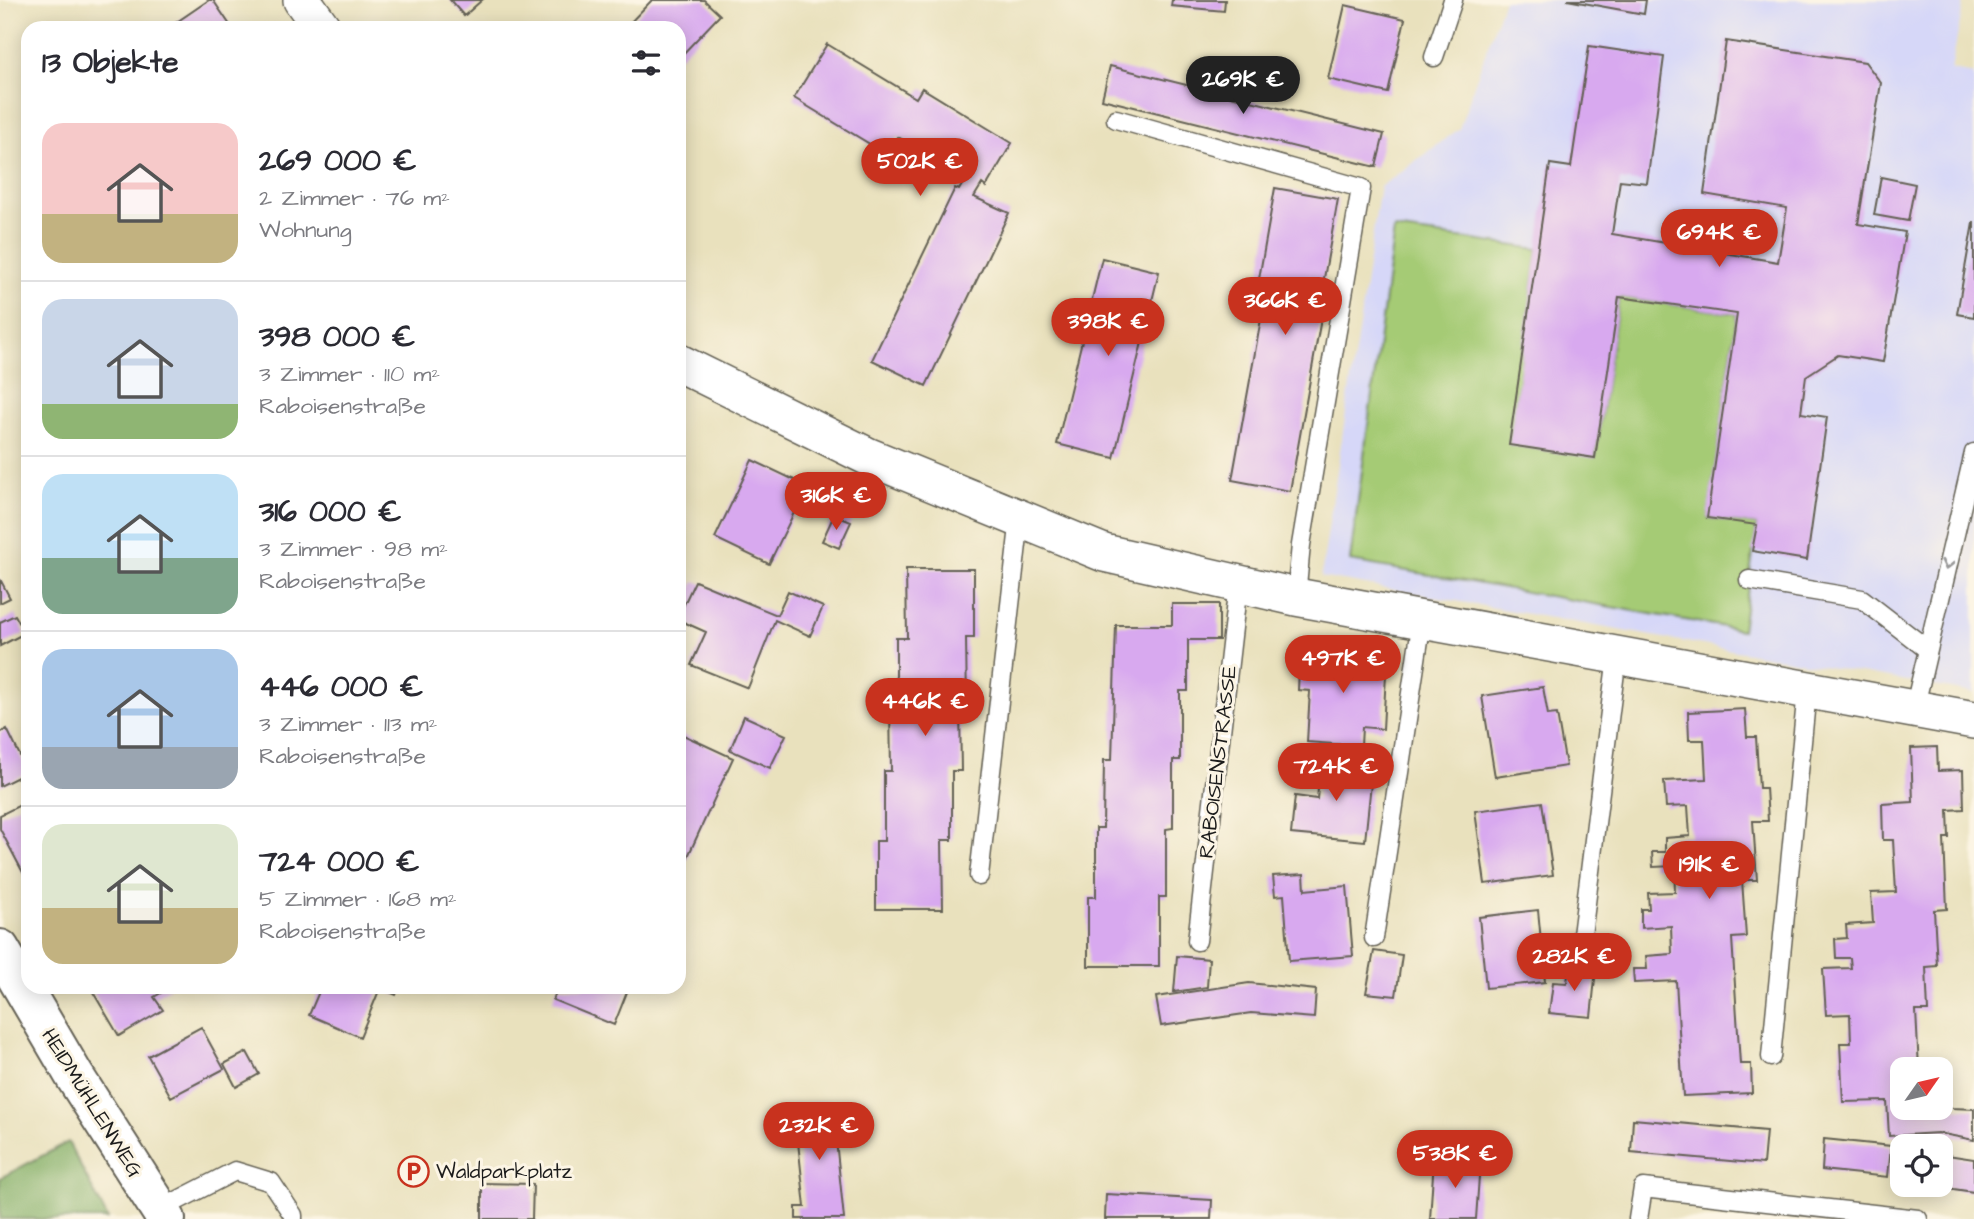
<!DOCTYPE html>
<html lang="de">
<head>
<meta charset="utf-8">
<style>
  :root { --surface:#fff; --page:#f2f2f3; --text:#2b2b33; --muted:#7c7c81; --line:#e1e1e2; --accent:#c8321e }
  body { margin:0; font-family:"Architects Daughter",sans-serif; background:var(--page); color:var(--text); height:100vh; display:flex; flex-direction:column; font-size:26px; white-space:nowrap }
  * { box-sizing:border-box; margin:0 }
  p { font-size:23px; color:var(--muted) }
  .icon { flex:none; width:38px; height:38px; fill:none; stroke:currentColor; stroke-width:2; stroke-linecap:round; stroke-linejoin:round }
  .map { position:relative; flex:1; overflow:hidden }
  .panel { position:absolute; left:21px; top:21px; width:665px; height:973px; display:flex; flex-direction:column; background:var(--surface); border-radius:21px; box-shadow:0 4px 18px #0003 }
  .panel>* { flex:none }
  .needle { width:46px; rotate:56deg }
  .buttons { position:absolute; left:1890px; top:1057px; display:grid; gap:14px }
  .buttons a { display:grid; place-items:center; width:63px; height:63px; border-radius:14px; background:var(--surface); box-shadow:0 4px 18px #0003; font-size:35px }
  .price { position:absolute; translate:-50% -60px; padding:0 16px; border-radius:24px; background:var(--accent); color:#fff; font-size:23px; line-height:46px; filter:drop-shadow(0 2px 4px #0008) }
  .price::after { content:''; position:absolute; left:50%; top:42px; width:21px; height:16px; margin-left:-10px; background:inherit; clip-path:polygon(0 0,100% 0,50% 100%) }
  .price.selected { background:#222; color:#fff }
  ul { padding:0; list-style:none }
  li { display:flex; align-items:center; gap:21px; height:175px; padding:0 21px }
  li+li { border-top:2px solid var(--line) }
  li span { display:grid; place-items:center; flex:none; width:196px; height:140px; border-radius:21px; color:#555 }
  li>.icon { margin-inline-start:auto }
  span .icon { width:84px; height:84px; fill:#fffc; stroke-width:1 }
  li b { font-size:30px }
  h2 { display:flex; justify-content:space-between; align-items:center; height:84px; padding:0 21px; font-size:30px }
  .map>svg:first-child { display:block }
</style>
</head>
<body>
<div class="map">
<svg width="1974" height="1219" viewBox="0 0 1974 1219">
  <rect width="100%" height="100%" fill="#fcf5e5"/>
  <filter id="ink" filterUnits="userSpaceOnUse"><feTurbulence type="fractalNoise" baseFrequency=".0143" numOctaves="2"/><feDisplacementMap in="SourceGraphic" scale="14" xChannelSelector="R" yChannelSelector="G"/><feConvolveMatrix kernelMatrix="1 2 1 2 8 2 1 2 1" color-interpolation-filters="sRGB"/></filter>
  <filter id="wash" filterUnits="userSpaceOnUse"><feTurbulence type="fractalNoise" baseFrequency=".00686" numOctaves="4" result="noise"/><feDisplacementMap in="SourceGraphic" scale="28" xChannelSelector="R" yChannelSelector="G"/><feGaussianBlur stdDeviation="1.57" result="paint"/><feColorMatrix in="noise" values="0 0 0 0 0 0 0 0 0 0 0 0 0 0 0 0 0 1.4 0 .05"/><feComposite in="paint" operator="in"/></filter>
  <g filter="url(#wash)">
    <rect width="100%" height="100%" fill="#e9e1bd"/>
    <path fill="#d6d7f8" d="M 1504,0 L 1964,0 L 1951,70 L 1974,74 L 1974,693 L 1321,577 L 1380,187 L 1459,129 Z"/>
    <path fill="#a5cb75" stroke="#607448" stroke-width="2" d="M 1394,229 L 1538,249 L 1510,445 L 1595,457 L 1619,297 L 1737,314 L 1708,518 L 1757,525 L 1742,630 L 1350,561 Z"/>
    <path fill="#84af66" stroke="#506641" stroke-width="2" d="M 68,1142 L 108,1219 L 0,1219 L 0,1178 Z"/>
    <g id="blocks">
      <path fill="#d8a9ef" d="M 209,0 L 213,0 L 232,28 L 168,28 Z
        M 450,0 L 482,0 L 464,16 Z
        M 652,0 L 704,0 L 720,15 L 679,58 L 679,28 L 625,28 Z
        M 1172,0 L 1225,0 L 1224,11 L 1171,6 Z
        M 1567,0 L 1646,0 L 1644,14 Z
        M 1345,5 L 1405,19 L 1388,93 L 1328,79 Z
        M 1726,41 L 1865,62 L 1881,83 L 1858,224 L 1905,232 L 1883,362 L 1838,355 L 1806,376 L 1801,413 L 1827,417 L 1807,560 L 1752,551 L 1757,525 L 1707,518 L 1737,314 L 1619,297 L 1595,458 L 1509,445 L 1550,164 L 1571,167 L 1589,46 L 1664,57 L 1647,183 L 1620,180 L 1612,234 L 1778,262 L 1787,208 L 1704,194 Z
        M 827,44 L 916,98 L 922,88 L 1012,143 L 986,187 L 982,184 L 974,197 L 1009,213 L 926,386 L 872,360 L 955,188 L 959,190 L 966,178 L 898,137 L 888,155 L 794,98 Z
        M 1110,66 L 1384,134 L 1376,167 L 1102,99 Z
        M 1881,177 L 1915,184 L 1908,221 L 1874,215 Z
        M 1275,188 L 1338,199 L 1320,301 L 1324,302 L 1290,491 L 1232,480 L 1265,297 L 1256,296 Z
        M 1973,223 L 1974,223 L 1974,317 L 1957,314 Z
        M 1102,258 L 1159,272 L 1114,458 L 1057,444 Z
        M 752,460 L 807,486 L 769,564 L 715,538 Z
        M 834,515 L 851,522 L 839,548 L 822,541 Z
        M 906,569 L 974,569 L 974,638 L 966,638 L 967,706 L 960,706 L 961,771 L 952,771 L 952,840 L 942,840 L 943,909 L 876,909 L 876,841 L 884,841 L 884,771 L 891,771 L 890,706 L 896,707 L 896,638 L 907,638 Z
        M 0,579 L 10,598 L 0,603 Z
        M 695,581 L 777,615 L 788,591 L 823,607 L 810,636 L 775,620 L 748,688 L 691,665 L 706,632 L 679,620 L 679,615 Z
        M 1172,604 L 1219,604 L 1219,640 L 1188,640 L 1188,691 L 1180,691 L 1180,760 L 1173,760 L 1173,828 L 1166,829 L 1166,897 L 1159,897 L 1159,966 L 1088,966 L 1088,897 L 1096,897 L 1096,828 L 1103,828 L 1104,760 L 1112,760 L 1116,625 L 1172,625 Z
        M 15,615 L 25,633 L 0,646 L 0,622 Z
        M 1300,650 L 1387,656 L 1383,729 L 1362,727 L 1361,746 L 1307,742 L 1310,691 L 1298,690 Z
        M 1543,687 L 1548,715 L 1557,714 L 1566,766 L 1495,777 L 1482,696 Z
        M 1745,709 L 1747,737 L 1756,737 L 1759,788 L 1766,788 L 1768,821 L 1753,821 L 1757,880 L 1742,880 L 1746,937 L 1732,938 L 1740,1064 L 1751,1064 L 1752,1093 L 1683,1096 L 1676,981 L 1634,983 L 1633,969 L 1647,969 L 1646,956 L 1672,954 L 1671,926 L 1641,928 L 1641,909 L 1649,909 L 1648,893 L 1675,892 L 1674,866 L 1653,867 L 1652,852 L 1665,852 L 1665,838 L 1690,836 L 1688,806 L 1666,807 L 1664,781 L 1706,779 L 1704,740 L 1689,740 L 1688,712 Z
        M 744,716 L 786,735 L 770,768 L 730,750 Z
        M 7,729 L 28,772 L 0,786 L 0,733 Z
        M 679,733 L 733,758 L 679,876 Z
        M 1937,747 L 1938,771 L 1963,770 L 1964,809 L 1948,810 L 1949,838 L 1944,838 L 1947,909 L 1934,910 L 1937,966 L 1926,967 L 1928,1011 L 1916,1011 L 1919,1069 L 1902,1069 L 1902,1108 L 1941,1108 L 1941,1102 L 1952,1108 L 1974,1109 L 1974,1140 L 1938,1133 L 1889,1136 L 1887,1101 L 1843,1102 L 1840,1043 L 1851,1043 L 1850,1014 L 1826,1015 L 1823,969 L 1851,968 L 1850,958 L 1836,958 L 1835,939 L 1847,938 L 1846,925 L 1873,923 L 1871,893 L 1896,892 L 1893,840 L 1883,840 L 1882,804 L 1913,802 L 1911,748 Z
        M 1321,758 L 1373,764 L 1365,841 L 1291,834 L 1295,796 L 1317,799 Z
        M 28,801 L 28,882 L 0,829 L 0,815 Z
        M 1542,802 L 1553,875 L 1485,884 L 1475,811 Z
        M 1304,874 L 1305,890 L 1347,886 L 1353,956 L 1289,961 L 1284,895 L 1275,896 L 1273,876 Z
        M 1538,910 L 1545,982 L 1486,988 L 1479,917 Z
        M 1374,951 L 1402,955 L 1396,996 L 1366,993 Z
        M 1177,956 L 1209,959 L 1207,987 L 1174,992 Z
        M 1569,966 L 1596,969 L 1591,1017 L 1549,1013 L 1553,982 L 1567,983 Z
        M 1249,983 L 1316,990 L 1314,1018 L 1251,1013 L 1161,1026 L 1156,997 Z
        M 90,987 L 171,987 L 154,997 L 163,1010 L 119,1036 Z
        M 321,987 L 399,987 L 396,995 L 380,988 L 360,1037 L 309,1015 Z
        M 558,987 L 629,987 L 614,1025 L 553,1000 Z
        M 201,1027 L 224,1069 L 171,1097 L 148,1056 Z
        M 247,1052 L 259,1074 L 236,1087 L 224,1064 Z
        M 832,1101 L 844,1219 L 796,1219 L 796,1207 L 805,1207 L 794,1105 Z
        M 1633,1119 L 1766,1131 L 1763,1164 L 1631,1152 Z
        M 1824,1139 L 1891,1146 L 1888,1177 L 1822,1170 Z
        M 1941,1154 L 1974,1159 L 1974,1192 L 1933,1186 L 1941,1185 Z
        M 1434,1159 L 1480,1162 L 1476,1219 L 1430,1219 Z
        M 482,1183 L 533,1184 L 532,1219 L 482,1219 Z
        M 1106,1194 L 1212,1200 L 1211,1219 L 1105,1219 Z"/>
    </g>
  </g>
  <g filter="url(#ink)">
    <use href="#blocks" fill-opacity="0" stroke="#646154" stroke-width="2"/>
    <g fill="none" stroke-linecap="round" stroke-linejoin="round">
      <defs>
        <path id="lane" d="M 1434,57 L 1453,0
          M 1116,119 L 1361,188 L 1301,545 L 1296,597
          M 1749,580 L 1862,599 L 1928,650
          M 1914,710 L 1974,453
          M 979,876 L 1020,518
          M 1374,938 L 1422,620
          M 1197,941 L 1238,584
          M 1579,959 L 1617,656
          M 1771,1057 L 1807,691
          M 159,1210 L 235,1171 L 271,1182 L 293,1215 L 293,1219
          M 1638,1219 L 1643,1188 L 1918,1219"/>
        <path id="street" d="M 302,0 L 322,28
          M 679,363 L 867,456 L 1104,553 L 1296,597 L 1974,720"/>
        <path id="secondary" d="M 0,949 L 75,1077 L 166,1219"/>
      </defs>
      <use href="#lane" stroke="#646154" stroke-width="21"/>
      <use href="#street" stroke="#646154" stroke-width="40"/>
      <use href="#secondary" stroke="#646154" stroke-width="42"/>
      <use href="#lane" stroke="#fff" stroke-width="18"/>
      <use href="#street" stroke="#fff" stroke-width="37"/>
      <use href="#secondary" stroke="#fff" stroke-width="38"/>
    </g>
    <defs><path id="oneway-chevron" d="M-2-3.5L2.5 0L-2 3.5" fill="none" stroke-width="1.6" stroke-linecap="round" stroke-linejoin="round" transform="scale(1.75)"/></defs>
    <use stroke="#999" href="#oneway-chevron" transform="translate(1947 565) rotate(103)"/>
  </g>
  <defs>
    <symbol id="parking-ring" viewBox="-11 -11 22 22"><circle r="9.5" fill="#fcf5e5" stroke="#c8321e" stroke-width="1.5"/><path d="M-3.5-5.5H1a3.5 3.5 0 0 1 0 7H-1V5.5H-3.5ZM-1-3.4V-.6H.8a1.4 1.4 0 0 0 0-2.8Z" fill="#c8321e"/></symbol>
  </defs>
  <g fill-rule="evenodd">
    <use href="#parking-ring" x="396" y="1154" width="35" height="35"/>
  </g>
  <g text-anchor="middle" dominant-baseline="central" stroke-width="6" stroke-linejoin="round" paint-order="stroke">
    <g font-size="21" fill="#1c1c1c" stroke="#fcf5e5">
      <text transform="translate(1218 762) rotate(-83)">RABOISENSTRASSE</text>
      <text transform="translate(92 1103) rotate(58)">HEIDMÜHLENWEG</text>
    </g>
    <g font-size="21" fill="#1c1c1c" stroke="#fcf5e5" text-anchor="start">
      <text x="436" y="1171">Waldparkplatz</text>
    </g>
  </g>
</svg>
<div class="buttons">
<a><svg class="needle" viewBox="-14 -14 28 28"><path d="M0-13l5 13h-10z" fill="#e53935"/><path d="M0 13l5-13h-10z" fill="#7c7c81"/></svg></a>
<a><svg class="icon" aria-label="locate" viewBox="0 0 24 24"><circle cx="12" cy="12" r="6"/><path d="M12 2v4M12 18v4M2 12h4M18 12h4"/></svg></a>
</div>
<b class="price selected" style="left:1243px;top:116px">269K €</b>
<b class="price" style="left:920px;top:198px">502K €</b>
<b class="price" style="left:1719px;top:269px">694K €</b>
<b class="price" style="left:1285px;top:337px">366K €</b>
<b class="price" style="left:1108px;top:358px">398K €</b>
<b class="price" style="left:836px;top:532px">316K €</b>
<b class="price" style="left:1343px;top:695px">497K €</b>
<b class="price" style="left:925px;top:738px">446K €</b>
<b class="price" style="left:1336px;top:803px">724K €</b>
<b class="price" style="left:1709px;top:901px">191K €</b>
<b class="price" style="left:1574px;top:993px">282K €</b>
<b class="price" style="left:819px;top:1162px">232K €</b>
<b class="price" style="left:1455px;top:1190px">538K €</b>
<section class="panel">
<h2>13 Objekte<svg class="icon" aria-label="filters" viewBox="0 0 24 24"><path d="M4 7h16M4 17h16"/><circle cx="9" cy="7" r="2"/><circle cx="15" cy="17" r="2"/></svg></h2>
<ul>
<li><span style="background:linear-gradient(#f6c9c9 65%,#c2b280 0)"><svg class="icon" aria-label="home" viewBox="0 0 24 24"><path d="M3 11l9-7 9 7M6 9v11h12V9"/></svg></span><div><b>269 000 €</b><p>2 Zimmer · 76 m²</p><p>Wohnung</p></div></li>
<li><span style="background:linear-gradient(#c9d6e8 75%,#8fb573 0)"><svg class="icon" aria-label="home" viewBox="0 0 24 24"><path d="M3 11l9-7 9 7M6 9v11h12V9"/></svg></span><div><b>398 000 €</b><p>3 Zimmer · 110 m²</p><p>Raboisenstraße</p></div></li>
<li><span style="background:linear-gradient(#bfe0f5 60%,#7fa58c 0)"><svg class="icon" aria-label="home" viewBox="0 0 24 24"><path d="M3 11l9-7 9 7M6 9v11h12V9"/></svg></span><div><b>316 000 €</b><p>3 Zimmer · 98 m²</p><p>Raboisenstraße</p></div></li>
<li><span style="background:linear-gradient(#a9c7e8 70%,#9aa5b1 0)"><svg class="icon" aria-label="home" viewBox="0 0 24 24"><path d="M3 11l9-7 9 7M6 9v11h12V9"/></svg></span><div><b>446 000 €</b><p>3 Zimmer · 113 m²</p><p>Raboisenstraße</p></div></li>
<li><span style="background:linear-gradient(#dfe7d0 60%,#c2b280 0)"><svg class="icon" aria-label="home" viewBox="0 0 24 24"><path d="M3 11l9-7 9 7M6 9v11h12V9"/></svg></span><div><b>724 000 €</b><p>5 Zimmer · 168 m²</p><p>Raboisenstraße</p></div></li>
</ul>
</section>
</div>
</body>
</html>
